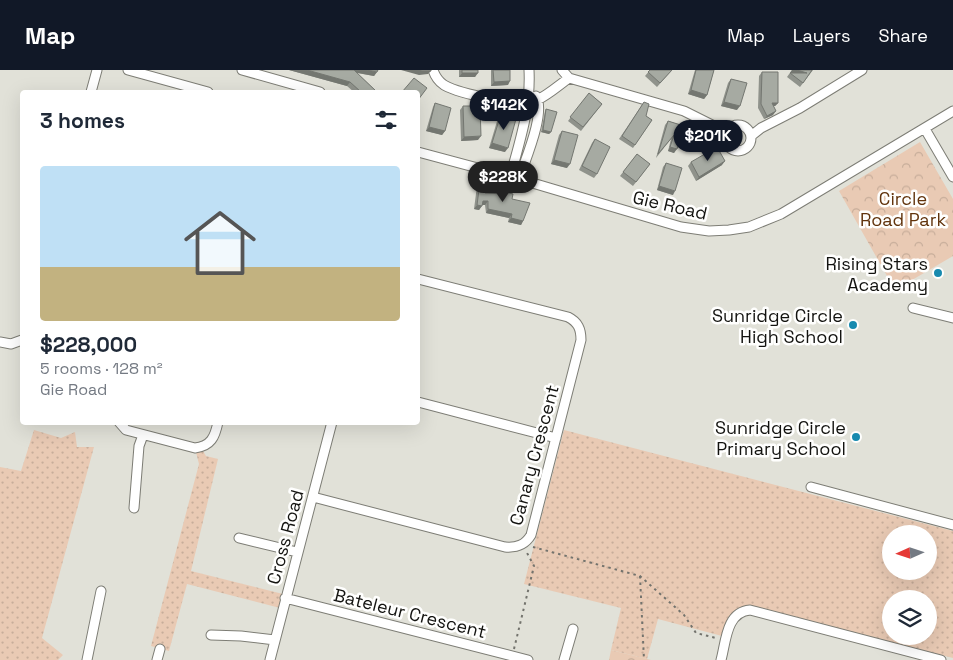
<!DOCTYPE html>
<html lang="en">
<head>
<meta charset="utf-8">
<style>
  :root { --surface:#fff; --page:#f2f2f3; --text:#1f2937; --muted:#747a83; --accent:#111827 }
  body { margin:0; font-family:"Space Grotesk",sans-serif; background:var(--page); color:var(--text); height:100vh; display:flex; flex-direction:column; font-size:19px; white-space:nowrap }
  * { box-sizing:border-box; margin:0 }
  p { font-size:16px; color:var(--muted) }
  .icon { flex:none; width:28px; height:28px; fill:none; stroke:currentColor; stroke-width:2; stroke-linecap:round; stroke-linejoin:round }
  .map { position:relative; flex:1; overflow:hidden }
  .drawer { position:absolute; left:20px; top:20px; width:400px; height:335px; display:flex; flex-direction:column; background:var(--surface); border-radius:5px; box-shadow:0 5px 20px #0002 }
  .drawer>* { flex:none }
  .needle { width:32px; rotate:267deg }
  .fabs { position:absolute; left:882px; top:455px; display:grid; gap:10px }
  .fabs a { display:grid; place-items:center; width:55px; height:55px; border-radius:50%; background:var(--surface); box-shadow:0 5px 20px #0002; font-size:25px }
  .price { position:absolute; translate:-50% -42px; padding:0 11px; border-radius:18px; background:var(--accent); color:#fff; font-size:16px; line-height:32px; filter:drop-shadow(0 1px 2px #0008) }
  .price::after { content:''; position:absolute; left:50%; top:30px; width:15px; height:11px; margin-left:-8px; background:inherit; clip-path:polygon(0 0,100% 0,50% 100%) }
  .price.active { background:#222; color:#fff }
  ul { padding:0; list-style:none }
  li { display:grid; align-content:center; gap:10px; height:265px; padding:0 20px }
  li span { display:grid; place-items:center; height:155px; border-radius:5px; color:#555 }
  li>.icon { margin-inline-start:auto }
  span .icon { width:90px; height:90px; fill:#fffc; stroke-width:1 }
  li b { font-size:21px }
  h2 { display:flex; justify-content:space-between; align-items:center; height:60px; padding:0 20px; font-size:21px }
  header { display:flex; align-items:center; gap:30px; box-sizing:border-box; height:70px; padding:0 25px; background:var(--accent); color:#fff }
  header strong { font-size:24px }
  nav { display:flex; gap:28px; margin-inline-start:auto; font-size:18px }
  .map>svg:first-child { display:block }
</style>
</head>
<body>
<header>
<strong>Map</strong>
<nav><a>Map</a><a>Layers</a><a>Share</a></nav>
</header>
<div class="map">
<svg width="953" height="590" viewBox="0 0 953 590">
  <defs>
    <pattern id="grass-dots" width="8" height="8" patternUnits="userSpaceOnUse" patternTransform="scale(1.25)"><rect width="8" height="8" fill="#e9cab4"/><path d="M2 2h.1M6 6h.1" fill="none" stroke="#c7ad9a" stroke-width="1.8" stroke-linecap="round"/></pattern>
    <pattern id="park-crowns" width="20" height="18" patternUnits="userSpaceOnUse" patternTransform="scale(1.25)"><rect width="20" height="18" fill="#e9cab4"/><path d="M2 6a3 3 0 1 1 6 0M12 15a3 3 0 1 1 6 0" fill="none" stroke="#c7ad9a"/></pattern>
  </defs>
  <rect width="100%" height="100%" fill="#e1e1d8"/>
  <path fill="url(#grass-dots)" fill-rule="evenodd" d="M 34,360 L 61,368 L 75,362 L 77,377 L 94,377 L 42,568 L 63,585 L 58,590 L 0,590 L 0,397 L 21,401 Z
    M 564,360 L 953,461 L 953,588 L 748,536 C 730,538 727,551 722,566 L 658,549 L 647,589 L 611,580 L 621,538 L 524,514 ZM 891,464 L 929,464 L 929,501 L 891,501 ZM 891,529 L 929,529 L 929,566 L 891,566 Z
    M 203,381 L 206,386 L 218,389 L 191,501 L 283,524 L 280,538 L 187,514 L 169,581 L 151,576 L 199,394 L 196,382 Z"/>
  <path fill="url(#park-crowns)" d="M 920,72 L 953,129 L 953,186 L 895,220 L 839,121 Z
    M 611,580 L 651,590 L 609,590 Z"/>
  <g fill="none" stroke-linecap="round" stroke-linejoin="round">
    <defs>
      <path id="minor" d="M 128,0 L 208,22
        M 242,0 L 320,22
        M 433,0 C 435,6 438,11 444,15 C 460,24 521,37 537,30 C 548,25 559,15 569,8
        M 562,0 L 569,8 L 684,41 L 726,62
        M 91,22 L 97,0
        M725 68a13 13 0 1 1 26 0a13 13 0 1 1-26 0Z
        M 925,59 L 953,107
        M 751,66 L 761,58 L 800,38 L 862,0
        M 418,82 L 519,109 L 681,157 L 709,161 L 729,160 L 749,157 L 781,144 L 953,41
        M 510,107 C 520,71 531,37 529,0
        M 519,109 C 525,90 546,43 536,26
        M 913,238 L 953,248
        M 0,272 L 11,274 L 22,270
        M 418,332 L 556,368
        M 119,352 L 126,360 L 195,378 C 211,376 215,367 218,352
        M 811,417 L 953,455
        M 313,427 L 505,477 C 517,478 525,475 531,465 L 581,270 C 581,259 578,252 568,247 L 418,209
        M 134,438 L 139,376 L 143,365
        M 239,468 L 297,482
        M 285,528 L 528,590
        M 211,565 L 241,566 L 275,570
        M 87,590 L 101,521
        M 157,590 L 160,579
        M 270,590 L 332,352
        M 564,590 L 573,559
        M 721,590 C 726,572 726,542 750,540 L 941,590"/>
    </defs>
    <use href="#minor" stroke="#7d7d75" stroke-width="11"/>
    <path stroke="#73736d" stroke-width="2" stroke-dasharray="2.5 4" stroke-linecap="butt" d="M 533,477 L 640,506 L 684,545 L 696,563 L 716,568
      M 640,506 L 644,590
      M 514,579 L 534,496 L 526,481"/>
    <use href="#minor" stroke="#fff" stroke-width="9"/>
  </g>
  <path fill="#8f928b" d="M 289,0 L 378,0 L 374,6 L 357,3 L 377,22 L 354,22 L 347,16 Z
    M 459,0 L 478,0 L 475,7 L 459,7 Z
    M 491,0 L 510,0 L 508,15 L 491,16 Z
    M 650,0 L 672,0 L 657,17 L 645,6 Z
    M 695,0 L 714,0 L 707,25 L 704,29 L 688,24 Z
    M 792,0 L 813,0 L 800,17 L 787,7 Z
    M 762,2 L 778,33 L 775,36 L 774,36 L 773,45 L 764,49 L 758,38 L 759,6 Z
    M 731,9 L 737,40 L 721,36 L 728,13 Z
    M 589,23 L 602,34 L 581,61 L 568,51 Z
    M 644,32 L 646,46 L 652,50 L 633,78 L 619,69 Z
    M 435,33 L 445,61 L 442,65 L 426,61 L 433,37 Z
    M 463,36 L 478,70 L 461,71 L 460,40 Z
    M 546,39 L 551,62 L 549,64 L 541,62 L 545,41 Z
    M 501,44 L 505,82 L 489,78 L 498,48 Z
    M 668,51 L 684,56 L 674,83 L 668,81 L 671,69 L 656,88 L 665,55 Z
    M 562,61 L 567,98 L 551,94 L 559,65 Z
    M 595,69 L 597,104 L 594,108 L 579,100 L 592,73 Z
    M 637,84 L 650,94 L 633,116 L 620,106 Z
    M 691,92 L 722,95 L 696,111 L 688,96 Z
    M 666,93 L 673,125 L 657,120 L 663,97 Z
    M 480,112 L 485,123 L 504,124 L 505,122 L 512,129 L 523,151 L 521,155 L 508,152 L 509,148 L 486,143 L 485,135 L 482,135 L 479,140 L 474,139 L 477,116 Z"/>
  <path fill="#747771" d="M 289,0 L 307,0 L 350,12 L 347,16 Z
    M 349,0 L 366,0 L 377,2 L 374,6 L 348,1 Z
    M 401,0 L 418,0 L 431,1 L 428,4 L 419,5 Z
    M 792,0 L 797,0 L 807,3 L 790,3 Z
    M 462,3 L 478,3 L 475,7 L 459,7 Z
    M 510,11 L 508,15 L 491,16 L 494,12 Z
    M 691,20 L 707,25 L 704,29 L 688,24 Z
    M 724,32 L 740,36 L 737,40 L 721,36 Z
    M 772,33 L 778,33 L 775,36 L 769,36 Z
    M 776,41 L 773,45 L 764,49 L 767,46 Z
    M 429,57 L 445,61 L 442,65 L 426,61 Z
    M 543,60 L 551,62 L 549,64 L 541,62 Z
    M 481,66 L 478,70 L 461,71 L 464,67 Z
    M 492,73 L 508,78 L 505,82 L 489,78 Z
    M 670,77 L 677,79 L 674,83 L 668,81 Z
    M 554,90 L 570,94 L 567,98 L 551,94 Z
    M 725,91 L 722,95 L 696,111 L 699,107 Z
    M 659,116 L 675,121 L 673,125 L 657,120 Z
    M 483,131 L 488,131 L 485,135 L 480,135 Z
    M 477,135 L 482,136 L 479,140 L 474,139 Z
    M 488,139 L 512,144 L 509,148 L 486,143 Z
    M 511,148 L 523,151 L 521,155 L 508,152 Z"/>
  <path fill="#a6aaa2" stroke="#747771" d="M 307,0 L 354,0 L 377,22 L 361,22 L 350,12 Z
    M 366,0 L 378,0 L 377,2 Z
    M 418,0 L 431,0 L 431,1 L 422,1 Z
    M 462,0 L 478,0 L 478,3 L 462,3 Z
    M 493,0 L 510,0 L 510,11 L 494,12 Z
    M 650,0 L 672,0 L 660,13 L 648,2 Z
    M 696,0 L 714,0 L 707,25 L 691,20 Z
    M 797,0 L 812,0 L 803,13 L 790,3 L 807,3 Z
    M 762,2 L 778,2 L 778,33 L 772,33 L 776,41 L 767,46 L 761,34 Z
    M 414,8 L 427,18 L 418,30 L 418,22 L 402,22 Z
    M 731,9 L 747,13 L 740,36 L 724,32 Z
    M 589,23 L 602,34 L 583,57 L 570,47 Z
    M 644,32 L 649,34 L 646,46 L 652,50 L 635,75 L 622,66 Z
    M 435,33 L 451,38 L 445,61 L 429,57 Z
    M 463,36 L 480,36 L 481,66 L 464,67 Z
    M 546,39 L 557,42 L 551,62 L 543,60 Z
    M 501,44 L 516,49 L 508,78 L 492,73 Z
    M 668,51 L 684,56 L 677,79 L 670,77 L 674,65 L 658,84 Z
    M 562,61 L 578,65 L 570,94 L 554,90 Z
    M 595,69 L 610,77 L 597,104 L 582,96 Z
    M 717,77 L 725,91 L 699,107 L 691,92 Z
    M 637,84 L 650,94 L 636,112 L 623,102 Z
    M 666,93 L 682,98 L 675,121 L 659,116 Z
    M 480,112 L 488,114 L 485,123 L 505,124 L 505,122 L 513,124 L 512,129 L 530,133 L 523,151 L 511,148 L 512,144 L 488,139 L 488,131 L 483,131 L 482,136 L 477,135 Z"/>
  <g fill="#178aaf" stroke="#fffffe" stroke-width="2">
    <circle cx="938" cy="203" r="5"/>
    <circle cx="853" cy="255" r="5"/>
    <circle cx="856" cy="367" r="5"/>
  </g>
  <g text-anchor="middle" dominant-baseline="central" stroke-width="5" stroke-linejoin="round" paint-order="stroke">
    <g font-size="18" fill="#62340d" stroke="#fffffe">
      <text x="903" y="128">Circle<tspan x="903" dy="21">Road Park</tspan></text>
    </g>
    <g font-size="18" fill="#131310" stroke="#fffffe">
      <text transform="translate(670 135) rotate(13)">Gie Road</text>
      <text transform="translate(534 385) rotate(-75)">Canary Crescent</text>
      <text transform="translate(285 467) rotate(-75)">Cross Road</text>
      <text transform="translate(410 543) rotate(14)">Bateleur Crescent</text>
    </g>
    <g font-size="18" fill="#131310" stroke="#fffffe" text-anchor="end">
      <text x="928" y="193">Rising Stars<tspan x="928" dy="21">Academy</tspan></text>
      <text x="843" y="245">Sunridge Circle<tspan x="843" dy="21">High School</tspan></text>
      <text x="846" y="357">Sunridge Circle<tspan x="846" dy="21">Primary School</tspan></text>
    </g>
  </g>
</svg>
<div class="fabs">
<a><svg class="needle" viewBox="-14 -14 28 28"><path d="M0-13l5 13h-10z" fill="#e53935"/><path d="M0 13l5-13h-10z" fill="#747a83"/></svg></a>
<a><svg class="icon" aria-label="layers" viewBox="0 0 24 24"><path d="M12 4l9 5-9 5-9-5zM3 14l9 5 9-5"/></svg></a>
</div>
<b class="price" style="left:504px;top:61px">$142K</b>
<b class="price" style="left:708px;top:92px">$201K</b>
<b class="price active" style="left:503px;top:133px">$228K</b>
<section class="drawer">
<h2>3 homes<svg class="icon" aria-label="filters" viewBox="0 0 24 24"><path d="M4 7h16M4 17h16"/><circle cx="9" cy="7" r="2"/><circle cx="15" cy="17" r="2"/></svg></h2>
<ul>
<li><span style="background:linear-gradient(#bfe0f5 65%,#c2b280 0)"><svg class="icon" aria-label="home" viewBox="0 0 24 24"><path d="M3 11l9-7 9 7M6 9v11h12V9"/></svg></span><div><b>$228,000</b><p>5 rooms · 128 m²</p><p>Gie Road</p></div></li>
</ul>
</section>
</div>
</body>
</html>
